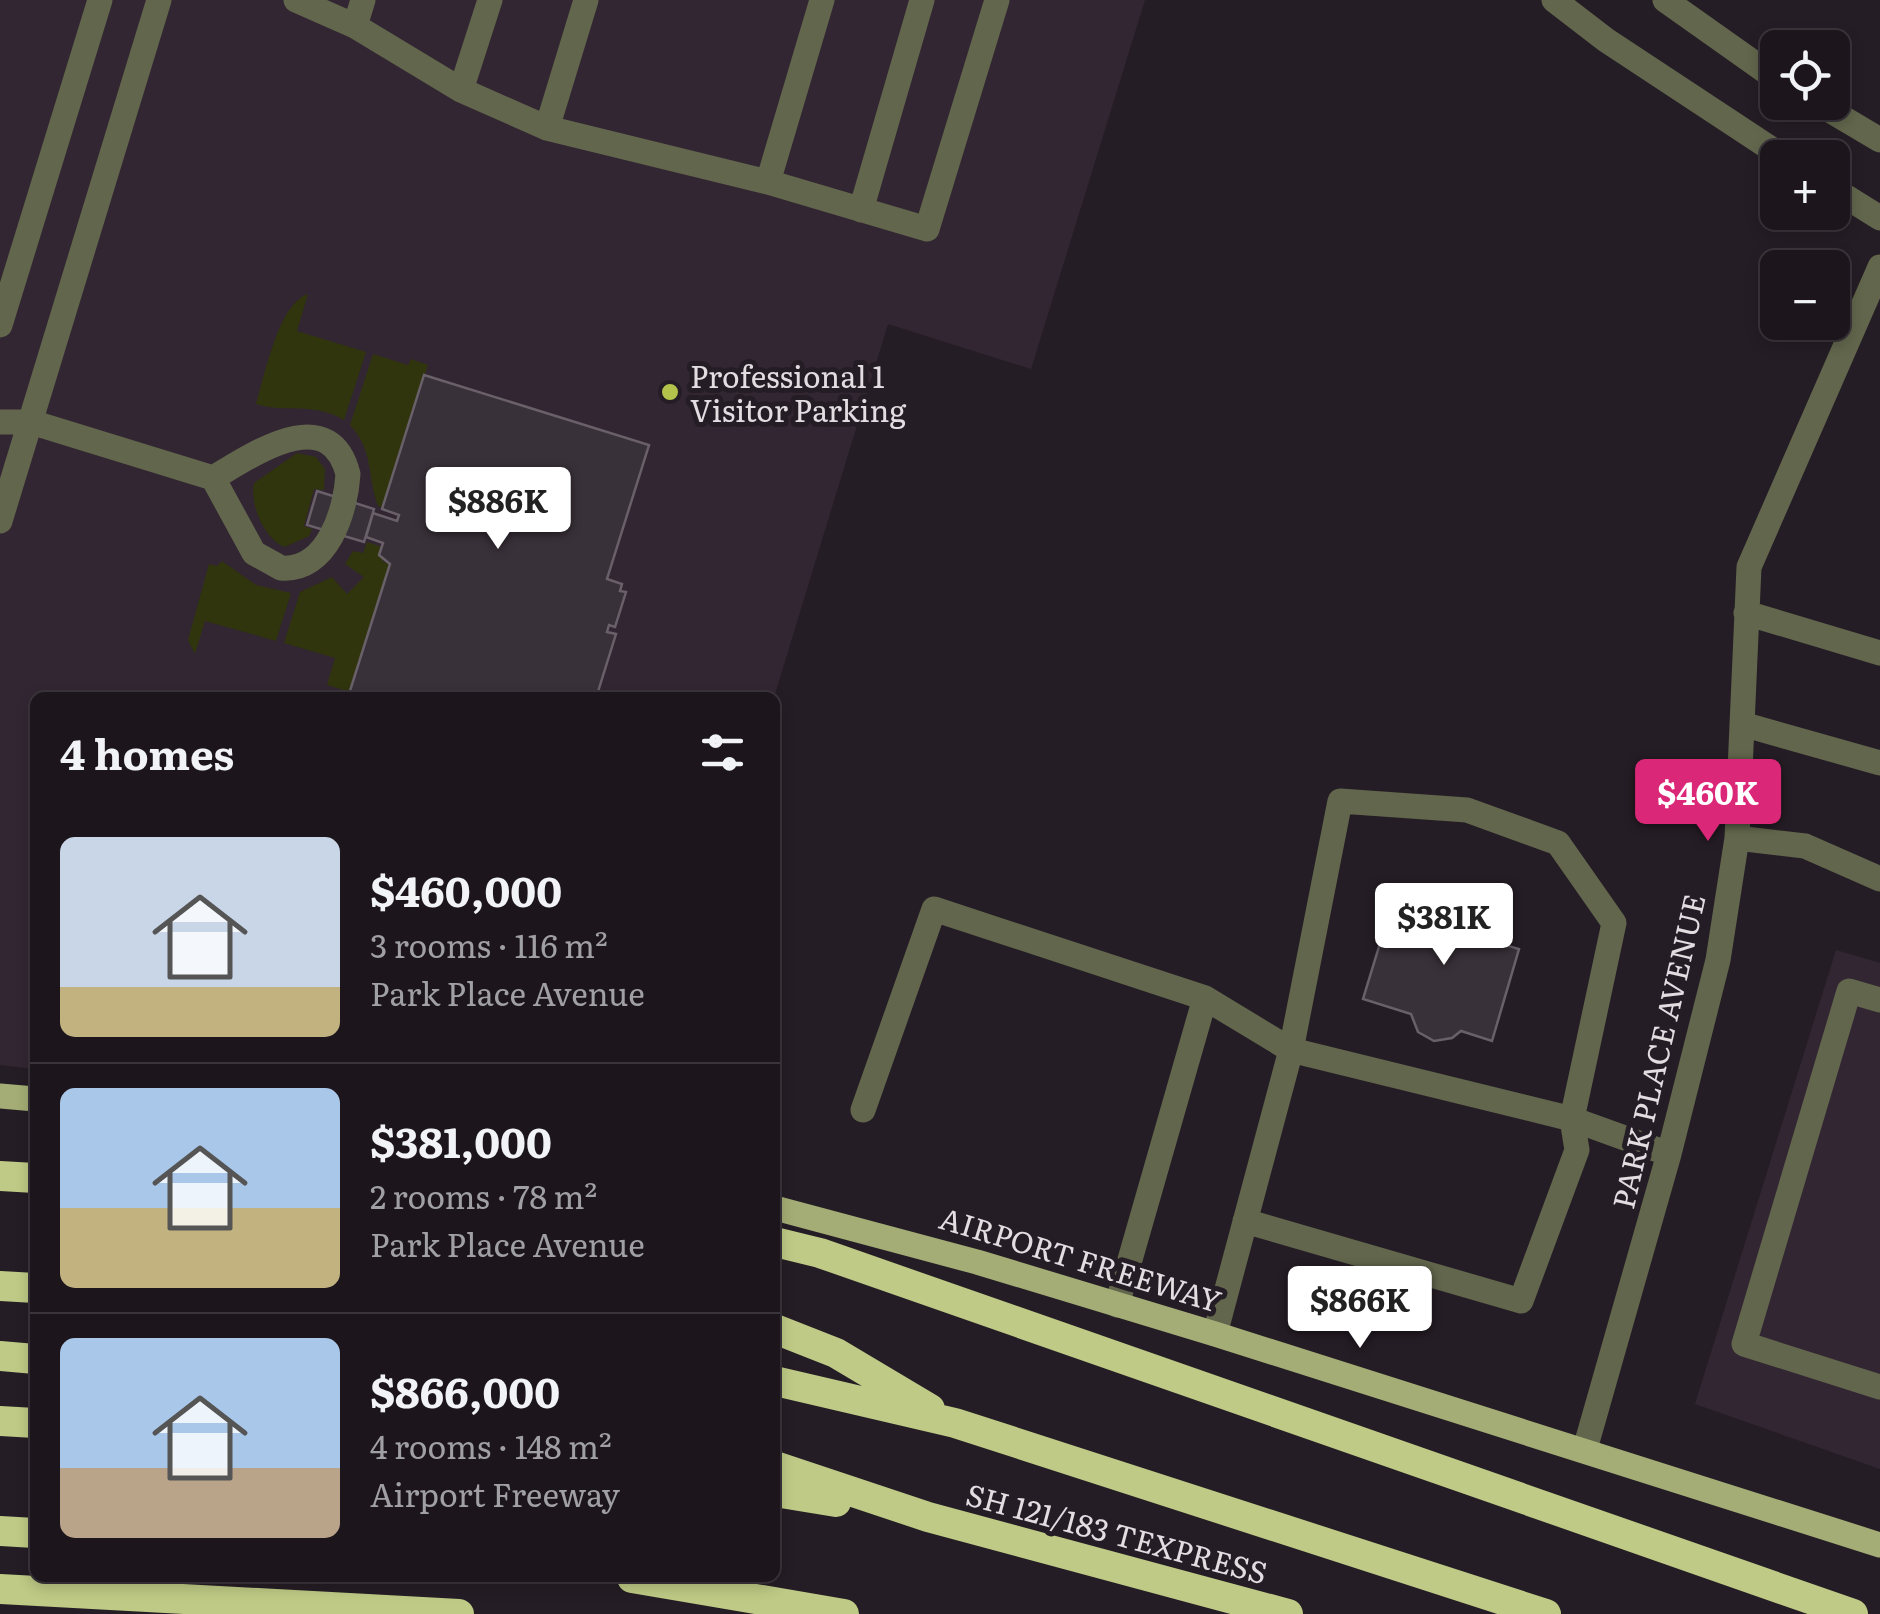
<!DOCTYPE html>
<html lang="en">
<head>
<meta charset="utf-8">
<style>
  :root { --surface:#1c161c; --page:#292329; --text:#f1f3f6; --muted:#a09fa3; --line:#3a353b; --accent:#db2777 }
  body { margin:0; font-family:Literata,serif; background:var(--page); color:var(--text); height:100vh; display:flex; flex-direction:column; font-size:38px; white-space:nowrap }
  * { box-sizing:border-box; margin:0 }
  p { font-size:32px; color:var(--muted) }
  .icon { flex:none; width:55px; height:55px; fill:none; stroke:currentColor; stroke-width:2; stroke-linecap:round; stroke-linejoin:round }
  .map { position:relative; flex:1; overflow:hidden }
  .drawer { position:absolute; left:30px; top:692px; width:750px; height:890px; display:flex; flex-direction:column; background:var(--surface); border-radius:15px; box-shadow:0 5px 15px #0003,0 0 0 2px var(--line) }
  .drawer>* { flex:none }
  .tools { position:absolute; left:1760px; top:30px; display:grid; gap:20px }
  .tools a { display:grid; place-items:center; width:90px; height:90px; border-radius:15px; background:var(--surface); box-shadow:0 5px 15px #0003,0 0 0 2px var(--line); font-size:50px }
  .price { position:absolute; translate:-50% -85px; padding:0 22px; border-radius:10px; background:#fff; color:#222; font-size:32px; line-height:65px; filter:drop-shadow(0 2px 5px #0008) }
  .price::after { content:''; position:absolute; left:50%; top:60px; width:30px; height:22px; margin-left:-15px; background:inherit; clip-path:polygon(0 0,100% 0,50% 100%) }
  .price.active { background:var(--accent); color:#fff }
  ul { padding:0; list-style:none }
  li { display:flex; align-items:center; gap:30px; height:250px; padding:0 30px }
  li+li { border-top:2px solid var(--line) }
  li span { display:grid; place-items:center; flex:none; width:280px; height:200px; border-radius:15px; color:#555 }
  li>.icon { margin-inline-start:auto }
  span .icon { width:120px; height:120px; fill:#fffc; stroke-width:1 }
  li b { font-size:42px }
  h2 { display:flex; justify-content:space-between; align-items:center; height:120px; padding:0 30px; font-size:42px }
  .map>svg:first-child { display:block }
</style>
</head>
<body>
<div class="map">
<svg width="1880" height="1614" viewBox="0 0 1880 1614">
  <rect width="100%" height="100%" fill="#251d25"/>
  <path fill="#322632" d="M 0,0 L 1145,0 L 1031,369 L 888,324 L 774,697 L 35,698 L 35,1069 L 0,1065 Z
    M 1836,950 L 1880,963 L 1880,1469 L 1695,1404 Z"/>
  <path fill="#30350e" d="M 308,294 L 297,331 L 366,352 L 344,420 C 312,401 287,414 256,404 C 265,375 278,304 308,294 Z
    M 373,354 L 408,365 L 411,359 L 428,365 L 383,508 L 378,506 C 367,476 374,451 350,425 Z
    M 297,453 L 316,457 L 325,469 L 324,490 L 314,489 L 304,526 L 312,529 L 309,536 L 285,547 C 265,540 249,504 254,483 Z
    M 367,542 L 382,547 L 383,562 L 390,564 L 350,692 L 327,685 L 335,658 L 284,643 L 300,592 L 332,577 L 347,594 L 364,577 L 345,564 L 353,551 L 363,553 Z
    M 222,561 L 256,585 L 291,593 L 276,641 L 205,621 L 195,654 L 188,640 L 209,564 L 217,566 Z"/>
  <path fill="#393139" stroke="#696069" stroke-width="2.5" d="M 424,375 L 649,445 L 607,579 L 622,584 L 620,591 L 626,592 L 615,627 L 609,625 L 607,632 L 616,634 L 596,698 L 349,694 L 390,564 L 379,555 L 383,543 L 366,537 L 373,513 L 397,521 L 399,515 L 382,509 Z
    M 317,491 L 374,509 L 364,542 L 307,525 Z
    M 1433,893 L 1487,907 L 1483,920 L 1510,927 L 1505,945 L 1519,949 L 1492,1041 L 1461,1031 L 1452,1038 L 1434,1041 L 1418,1032 L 1411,1014 L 1363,999 L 1389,914 L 1400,917 L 1403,906 L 1415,909 L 1418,900 L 1430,903 Z"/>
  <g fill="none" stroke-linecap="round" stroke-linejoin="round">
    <path stroke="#62664c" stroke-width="25" d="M 296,0 L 355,26 L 461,90 L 547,128 L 768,182 L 927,229 L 997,0
      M 1554,0 L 1606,40 L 1785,158
      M 1665,0 L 1778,80
      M 355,26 L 363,0
      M 461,90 L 490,0
      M 1816,102 L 1880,140
      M 547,128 L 586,0
      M 768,182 L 822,0
      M 1832,188 L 1880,218
      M 861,210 L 922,0
      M 0,325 L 100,0
      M 0,422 L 31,422 L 213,478 L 254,553 L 281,568 C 327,572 346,511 348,474 C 329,400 251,456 213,478
      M 0,521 L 159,0
      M 1746,613 L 1880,653
      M 1742,724 L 1880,763
      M 1737,838 L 1805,846 L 1880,879
      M 1205,998 L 1291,1050 L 1340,801 L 1467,810 L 1558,843 L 1614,923 L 1572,1119 L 1577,1150 L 1521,1301 L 1245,1221
      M 1880,1000 L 1849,991 L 1744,1344 L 1880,1387
      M 863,1110 L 934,909 L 1205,998 L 1117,1305
      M 1215,1334 L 1291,1050 L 1572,1119 L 1669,1154
      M 1585,1449 L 1669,1154 L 1718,960 L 1737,838 L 1749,567 L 1880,267"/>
    <path stroke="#a4ad75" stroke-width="25" d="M 0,1096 L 35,1099
      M 775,1208 L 977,1262 L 1215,1334 L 1880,1545"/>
    <path stroke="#beca85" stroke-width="30" d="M 0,1176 L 35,1178
      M 775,1242 L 820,1253 L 1853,1614
      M 0,1286 L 35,1288
      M 775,1329 L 836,1353 L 930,1409
      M 0,1356 L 35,1359
      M 775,1381 L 955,1423 L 1546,1614
      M 0,1421 L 35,1423
      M 775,1466 L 928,1517 L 1288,1614
      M 775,1492 L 836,1502
      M 0,1531 L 35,1533
      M 632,1578 L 844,1614
      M 0,1589 L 459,1614"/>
  </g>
  <circle fill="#b3c24b" stroke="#251d25" stroke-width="4" cx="670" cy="392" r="10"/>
  <g text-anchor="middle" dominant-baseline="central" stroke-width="10" stroke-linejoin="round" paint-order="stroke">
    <g font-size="30" fill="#e3dde2" stroke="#251d25" text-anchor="start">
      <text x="690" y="375">Professional 1<tspan x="690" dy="34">Visitor Parking</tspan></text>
    </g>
    <g font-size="30" fill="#e3dde2" stroke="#251d25">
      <text transform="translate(1657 1051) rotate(-77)">PARK PLACE AVENUE</text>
      <text transform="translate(1081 1258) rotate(17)">AIRPORT FREEWAY</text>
      <text transform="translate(1117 1532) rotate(15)">SH 121/183 TEXPRESS</text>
    </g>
  </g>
</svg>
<div class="tools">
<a><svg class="icon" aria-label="locate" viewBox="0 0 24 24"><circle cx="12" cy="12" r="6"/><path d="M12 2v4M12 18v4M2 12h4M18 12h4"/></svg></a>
<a>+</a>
<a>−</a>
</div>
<b class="price" style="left:498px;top:552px">$886K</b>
<b class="price active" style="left:1708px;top:844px">$460K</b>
<b class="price" style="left:1444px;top:968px">$381K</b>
<b class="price" style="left:1360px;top:1351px">$866K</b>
<section class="drawer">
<h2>4 homes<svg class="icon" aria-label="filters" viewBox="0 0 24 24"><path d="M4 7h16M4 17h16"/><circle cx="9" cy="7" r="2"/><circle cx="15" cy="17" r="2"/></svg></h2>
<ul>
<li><span style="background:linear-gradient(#c9d6e8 75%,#c2b280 0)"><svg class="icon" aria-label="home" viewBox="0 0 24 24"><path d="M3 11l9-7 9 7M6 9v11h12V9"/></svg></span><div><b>$460,000</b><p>3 rooms · 116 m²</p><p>Park Place Avenue</p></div></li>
<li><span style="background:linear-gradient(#a9c7e8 60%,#c2b280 0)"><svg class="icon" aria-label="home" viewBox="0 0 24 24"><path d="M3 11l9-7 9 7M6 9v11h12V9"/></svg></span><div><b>$381,000</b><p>2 rooms · 78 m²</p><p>Park Place Avenue</p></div></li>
<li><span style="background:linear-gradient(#a9c7e8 65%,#b9a48a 0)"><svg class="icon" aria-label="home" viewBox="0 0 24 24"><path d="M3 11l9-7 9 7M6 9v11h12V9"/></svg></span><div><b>$866,000</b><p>4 rooms · 148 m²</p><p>Airport Freeway</p></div></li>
</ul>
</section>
</div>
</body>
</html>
